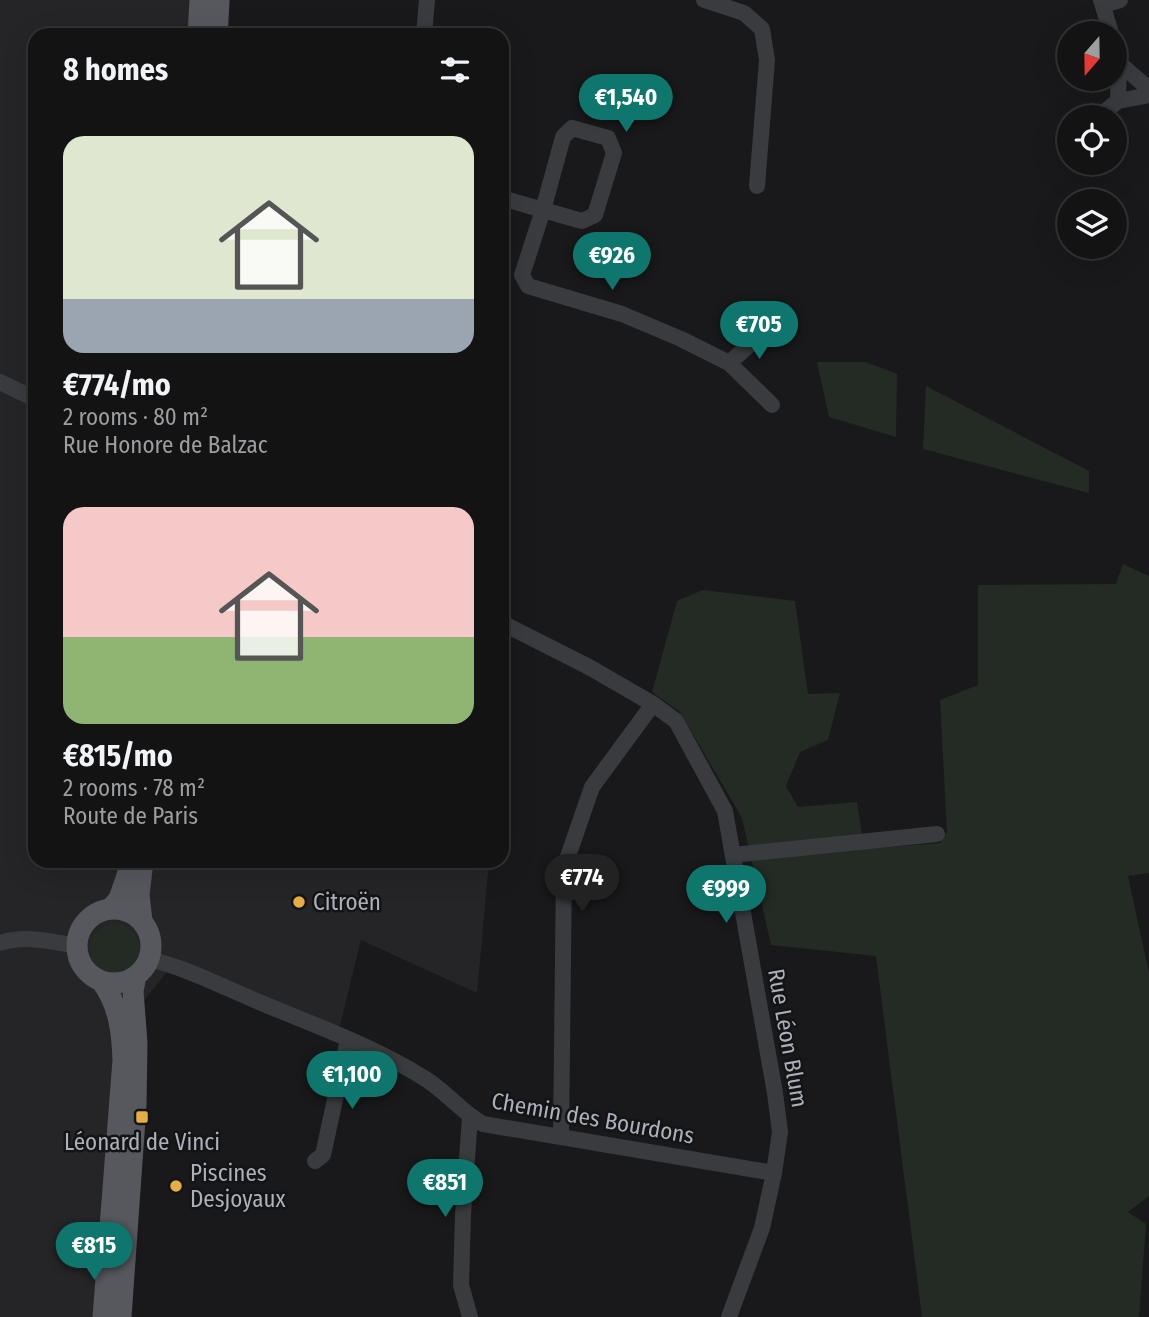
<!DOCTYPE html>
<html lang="en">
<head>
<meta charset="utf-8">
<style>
  :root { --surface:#131314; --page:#202022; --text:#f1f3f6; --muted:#9d9ea0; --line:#323234; --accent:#0f766e }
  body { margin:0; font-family:"Fira Sans Condensed",sans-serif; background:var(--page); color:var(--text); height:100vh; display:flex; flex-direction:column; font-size:26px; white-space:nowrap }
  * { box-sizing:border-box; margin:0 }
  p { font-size:23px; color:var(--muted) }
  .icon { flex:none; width:38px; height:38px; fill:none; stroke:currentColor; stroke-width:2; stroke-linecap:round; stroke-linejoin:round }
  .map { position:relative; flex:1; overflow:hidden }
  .panel { position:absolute; left:28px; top:28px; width:481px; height:840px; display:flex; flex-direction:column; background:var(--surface); border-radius:21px; box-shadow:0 7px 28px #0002,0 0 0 2px var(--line) }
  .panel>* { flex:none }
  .needle { width:46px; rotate:200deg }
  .tools { position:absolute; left:1057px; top:21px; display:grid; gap:14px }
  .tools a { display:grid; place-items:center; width:70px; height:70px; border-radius:50%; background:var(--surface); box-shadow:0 7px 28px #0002,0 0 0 2px var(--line); font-size:35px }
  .price { position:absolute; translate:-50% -60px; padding:0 16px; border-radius:24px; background:var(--accent); color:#fff; font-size:23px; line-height:46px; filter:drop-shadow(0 2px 4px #0008) }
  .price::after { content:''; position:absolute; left:50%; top:42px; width:21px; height:16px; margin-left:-10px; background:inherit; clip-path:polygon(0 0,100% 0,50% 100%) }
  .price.active { background:#222; color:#fff }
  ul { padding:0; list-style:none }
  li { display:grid; align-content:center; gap:14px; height:371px; padding:0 35px }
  li span { display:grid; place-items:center; height:217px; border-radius:21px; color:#555 }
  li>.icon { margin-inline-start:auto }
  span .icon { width:126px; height:126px; fill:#fffc; stroke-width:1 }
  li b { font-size:30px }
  h2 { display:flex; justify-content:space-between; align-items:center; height:84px; padding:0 35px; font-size:30px }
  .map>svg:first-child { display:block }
</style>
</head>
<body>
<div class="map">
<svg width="1149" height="1317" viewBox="0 0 1149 1317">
  <rect width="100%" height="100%" fill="#19191b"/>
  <path fill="#252528" d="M 0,0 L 230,0 L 229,28 L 255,35 L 35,35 L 35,861 L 489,861 L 477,993 L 361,940 L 338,1033 L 167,972 L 129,1019 L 131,1317 L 0,1317 Z"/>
  <path fill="#232b24" d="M 817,362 L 866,362 L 897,374 L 896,437 L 829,417 Z
    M 926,386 L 1089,471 L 1089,493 L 923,449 Z
    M 1123,564 L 1149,576 L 1149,873 L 1128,876 L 1149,973 L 1149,1196 L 1128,1212 L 1146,1224 L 1139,1317 L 922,1317 L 876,956 L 771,945 L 742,818 L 680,712 L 652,692 L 677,601 L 703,590 L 795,601 L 808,694 L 840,693 L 828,740 L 800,752 L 786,786 L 798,807 L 857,802 L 864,849 L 940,843 L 947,832 L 940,700 L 978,685 L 978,585 L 1116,584 Z
    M90 949a25 25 0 1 1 50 0a25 25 0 1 1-50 0Z"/>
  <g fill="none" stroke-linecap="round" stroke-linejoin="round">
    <path stroke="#3a3b3f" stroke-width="16" d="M 704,0 L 744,13 L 762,29 L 767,60 L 757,186
      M 1101,0 L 1111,33
      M 1103,5 L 1120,0
      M 424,35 L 427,0
      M 1115,47 L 1119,63 L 1118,101
      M 1119,63 L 1149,89
      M 1098,117 L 1118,101 L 1149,95
      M 572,128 L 608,138 L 614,153 L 595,215 L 582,221 L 543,210 L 563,137 Z
      M 502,198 L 543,210 L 522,275 L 528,286 L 622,314 L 681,339 L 729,363 L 772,405
      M 729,363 L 764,332
      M 0,382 L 35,399
      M 502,623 L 589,667 L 653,704 L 676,721 L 725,811 L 775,1093 L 780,1132 L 774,1173 L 762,1228 L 729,1317
      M 733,855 L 937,834
      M 0,943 C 25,935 51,941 76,946
      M 149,959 C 187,968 223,987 259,1002 C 314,1025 373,1046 424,1078 C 446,1091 461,1112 483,1124 L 774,1173
      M 561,1137 L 564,868 L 592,787 L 653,704
      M 315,1161 L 323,1155 L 348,1039
      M 470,1317 L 461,1285 L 463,1215 L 470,1117"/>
    <path stroke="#56585e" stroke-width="21" d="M 198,35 L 200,0
      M 217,35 L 219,0
      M 111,908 L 119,899 L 132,861
      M77 946a37 37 0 1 1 74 0a37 37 0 1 1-74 0Z
      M 142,921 L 139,895 L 143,861
      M 102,982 C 119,1006 122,1031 123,1060 L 103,1317
      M 121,1317 L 136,1105 L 137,1043 L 133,991 L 136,976"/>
  </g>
  <g fill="#e5ae47" stroke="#141416" stroke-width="2.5">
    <circle cx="299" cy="902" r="7"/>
    <rect x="135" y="1110" width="14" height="14" rx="3.5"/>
    <circle cx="176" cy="1186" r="7"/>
  </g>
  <g text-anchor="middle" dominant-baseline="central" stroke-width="5" stroke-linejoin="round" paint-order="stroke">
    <g font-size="23" fill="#acb0b9" stroke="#141416" text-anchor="start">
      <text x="313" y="902">Citroën</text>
      <text x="142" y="1142" text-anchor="middle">Léonard de Vinci</text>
      <text x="190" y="1173">Piscines<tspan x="190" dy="26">Desjoyaux</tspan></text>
    </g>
    <g font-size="23" fill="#acb0b9" stroke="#141416">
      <text transform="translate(788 1038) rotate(80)">Rue Léon Blum</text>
      <text transform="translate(593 1118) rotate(10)">Chemin des Bourdons</text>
    </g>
  </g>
</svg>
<div class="tools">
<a><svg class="needle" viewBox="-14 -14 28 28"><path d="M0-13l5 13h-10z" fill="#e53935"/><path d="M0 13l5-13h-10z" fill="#9d9ea0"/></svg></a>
<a><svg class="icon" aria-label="locate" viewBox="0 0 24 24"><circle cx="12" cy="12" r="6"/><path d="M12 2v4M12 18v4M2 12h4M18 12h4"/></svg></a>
<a><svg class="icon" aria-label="layers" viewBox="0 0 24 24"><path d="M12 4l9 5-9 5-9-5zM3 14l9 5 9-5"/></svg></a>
</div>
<b class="price" style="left:626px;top:134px">€1,540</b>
<b class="price" style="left:612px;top:292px">€926</b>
<b class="price" style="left:759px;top:361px">€705</b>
<b class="price active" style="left:582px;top:914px">€774</b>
<b class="price" style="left:726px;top:925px">€999</b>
<b class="price" style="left:352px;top:1111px">€1,100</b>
<b class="price" style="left:445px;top:1219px">€851</b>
<b class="price" style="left:94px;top:1282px">€815</b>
<section class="panel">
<h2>8 homes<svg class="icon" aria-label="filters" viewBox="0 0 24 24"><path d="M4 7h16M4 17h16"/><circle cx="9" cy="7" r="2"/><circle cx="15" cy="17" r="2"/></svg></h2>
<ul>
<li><span style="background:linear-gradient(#dfe7d0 75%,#9aa5b1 0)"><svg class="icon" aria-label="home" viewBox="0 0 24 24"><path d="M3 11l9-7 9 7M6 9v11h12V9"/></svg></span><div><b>€774/mo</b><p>2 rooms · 80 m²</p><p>Rue Honore de Balzac</p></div></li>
<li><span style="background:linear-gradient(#f6c9c9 60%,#8fb573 0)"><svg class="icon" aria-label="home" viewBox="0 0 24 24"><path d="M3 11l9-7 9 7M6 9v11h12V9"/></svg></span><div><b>€815/mo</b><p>2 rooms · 78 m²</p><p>Route de Paris</p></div></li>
</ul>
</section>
</div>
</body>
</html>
